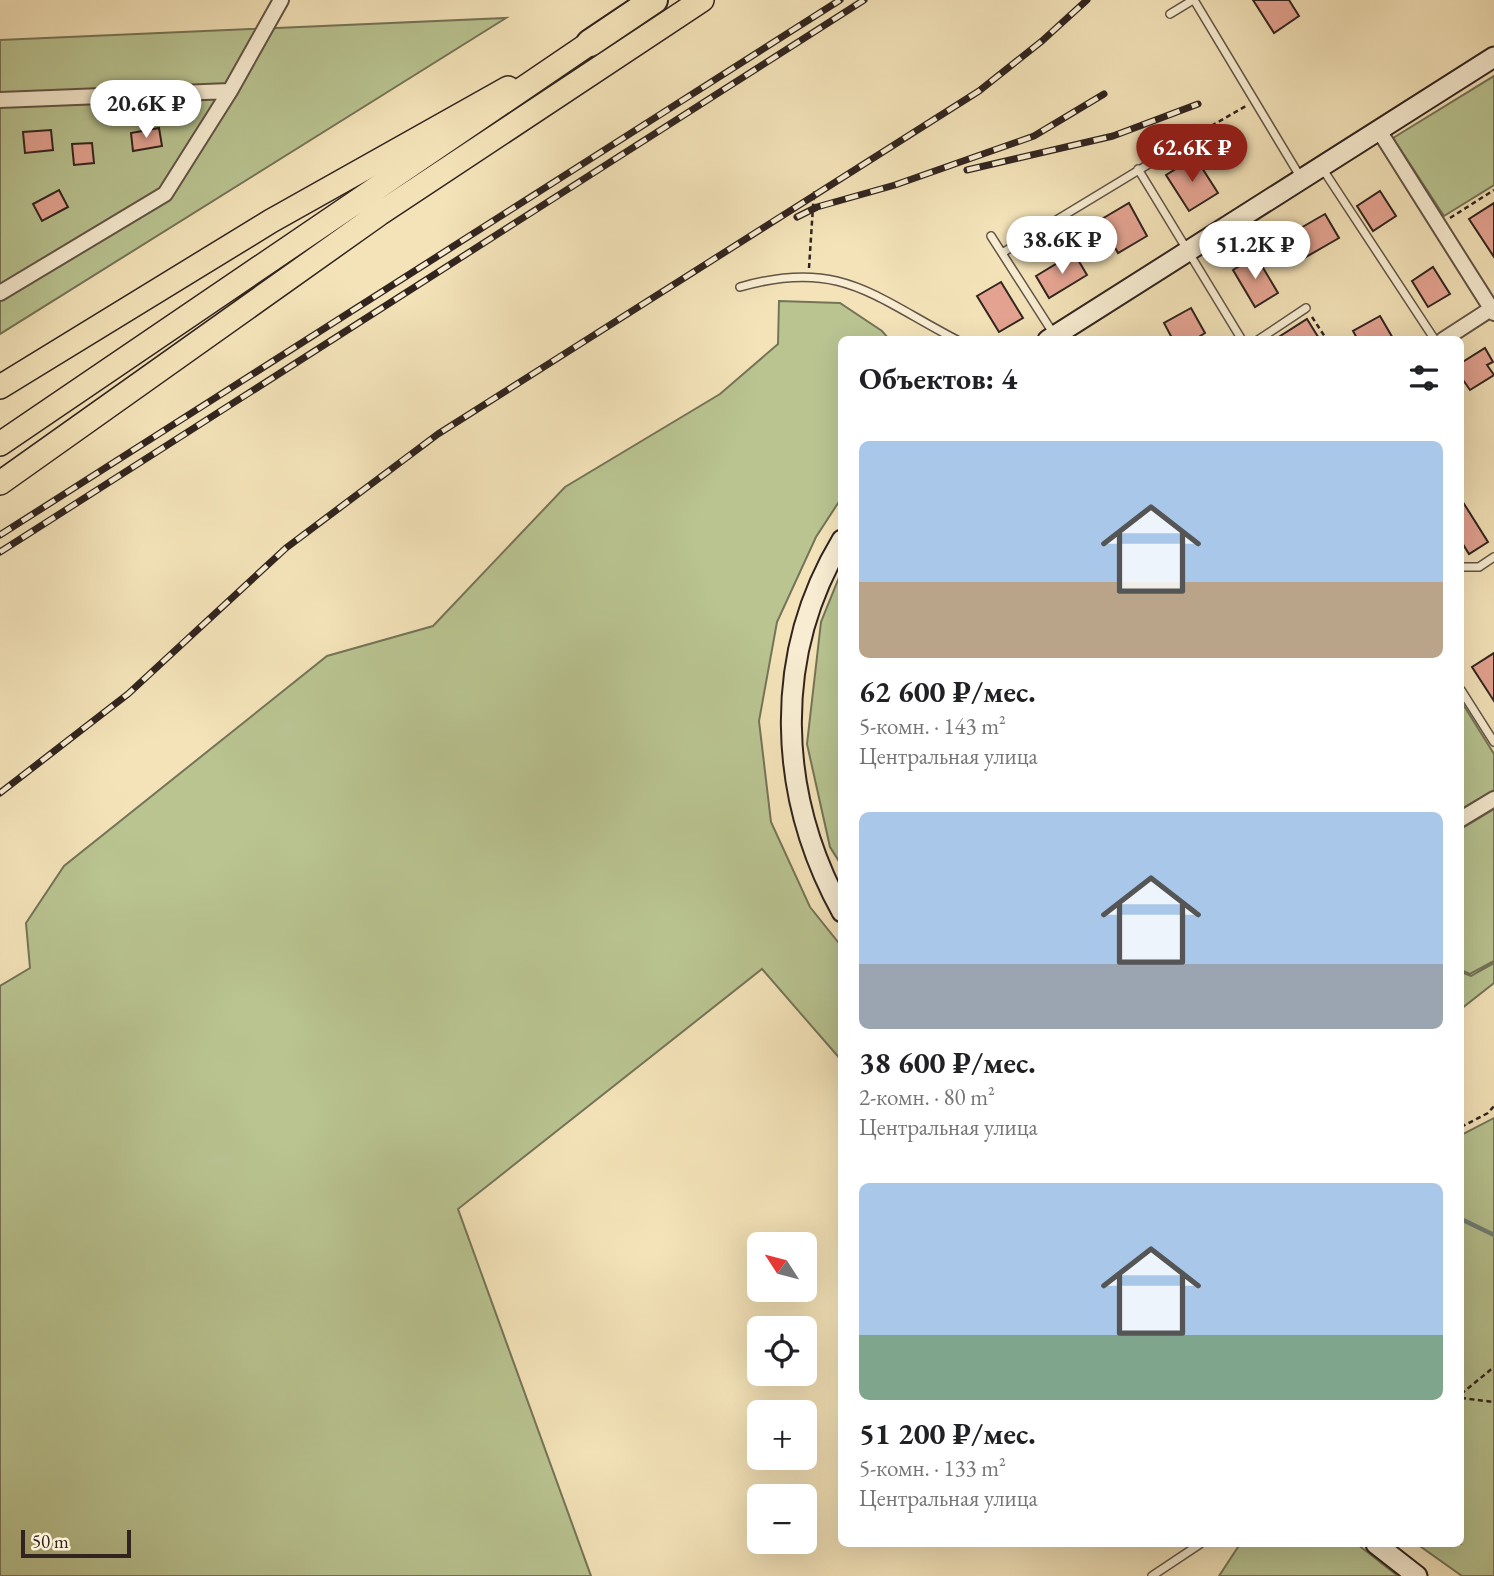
<!DOCTYPE html>
<html lang="ru">
<head>
<meta charset="utf-8">
<style>
  :root { --surface:#fff; --page:#f2f2f2; --text:#202124; --muted:#757577; --accent:#8f2418 }
  body { margin:0; font-family:"EB Garamond",serif; background:var(--page); color:var(--text); height:100vh; display:flex; flex-direction:column; font-size:26px; white-space:nowrap }
  * { box-sizing:border-box; margin:0 }
  p { font-size:23px; color:var(--muted) }
  .icon { flex:none; width:38px; height:38px; fill:none; stroke:currentColor; stroke-width:2; stroke-linecap:round; stroke-linejoin:round }
  .map { position:relative; flex:1; overflow:hidden }
  .drawer { position:absolute; left:838px; top:336px; width:626px; height:1211px; display:flex; flex-direction:column; background:var(--surface); border-radius:10px; box-shadow:0 7px 28px #0002 }
  .drawer>* { flex:none }
  .needle { width:46px; rotate:306deg }
  .tools { position:absolute; left:747px; top:1232px; display:grid; gap:14px }
  .tools a { display:grid; place-items:center; width:70px; height:70px; border-radius:10px; background:var(--surface); box-shadow:0 7px 28px #0002; font-size:35px }
  .scale { position:absolute; left:21px; bottom:18px; width:110px; box-sizing:border-box; padding-left:7px; border:4px solid #31241f; border-top:0; font-size:19px; line-height:24px; white-space:nowrap; color:#31241f; -webkit-text-stroke:5px #f8edd2; paint-order:stroke }
  .price { position:absolute; translate:-50% -60px; padding:0 16px; border-radius:24px; background:#fff; color:#222; font-size:23px; line-height:46px; filter:drop-shadow(0 2px 4px #0008) }
  .price::after { content:''; position:absolute; left:50%; top:42px; width:21px; height:16px; margin-left:-10px; background:inherit; clip-path:polygon(0 0,100% 0,50% 100%) }
  .price.selected { background:var(--accent); color:#fff }
  ul { padding:0; list-style:none }
  li { display:grid; align-content:center; gap:14px; height:371px; padding:0 21px }
  li span { display:grid; place-items:center; height:217px; border-radius:10px; color:#555 }
  li>.icon { margin-inline-start:auto }
  span .icon { width:126px; height:126px; fill:#fffc; stroke-width:1 }
  li b { font-size:30px }
  h2 { display:flex; justify-content:space-between; align-items:center; height:84px; padding:0 21px; font-size:30px }
  .map>svg:first-child { display:block }
</style>
</head>
<body>
<div class="map">
<svg width="1494" height="1576" viewBox="0 0 1494 1576">
  <rect width="100%" height="100%" fill="#f4e3b9"/>
  <filter id="stains"><feTurbulence type="fractalNoise" baseFrequency=".00286" numOctaves="4"/><feColorMatrix values="0 0 0 0 .2 0 0 0 0 .09 0 0 0 0 .02 0 0 0 .5 -.17"/></filter>
  <radialGradient id="worn" r=".72"><stop offset=".6" stop-color="#630" stop-opacity="0"/><stop offset="1" stop-color="#630" stop-opacity=".3"/></radialGradient>
  <path fill="#b9c491" stroke="#757458" stroke-width="2" d="M 506,18 L 0,334 L 0,40 Z
    M 1494,76 L 1494,185 L 1444,216 L 1393,138 Z
    M 779,301 L 840,303 L 882,331 L 889,339 L 842,340 L 842,497 L 816,537 L 777,622 L 759,721 L 771,822 L 810,907 L 842,947 L 842,1061 L 762,969 L 458,1209 L 591,1576 L 0,1576 L 0,986 L 30,968 L 26,923 L 64,866 L 327,656 L 433,626 L 565,487 L 720,394 L 778,344 Z
    M 842,570 L 842,866 L 830,847 L 807,744 L 821,622 Z
    M 1461,701 L 1494,754 L 1494,790 L 1461,809 Z
    M 1494,809 L 1494,961 L 1470,974 L 1461,970 L 1461,829 Z
    M 1494,963 L 1494,983 L 1461,1009 L 1461,972 L 1471,976 Z
    M 1494,1118 L 1494,1576 L 1462,1576 L 1417,1544 L 1461,1544 L 1461,1135 Z
    M 1240,1544 L 1357,1544 L 1398,1576 L 1219,1576 Z"/>
  <g fill="none" stroke-linecap="round" stroke-linejoin="round">
    <path stroke="#718078" stroke-width="4.5" d="M 1461,1219 L 1494,1235"/>
  </g>
  <path fill="#e5a492" stroke="#31241f" stroke-width="2" d="M 1253,0 L 1289,0 L 1299,16 L 1274,33 Z
    M 159,128 L 162,146 L 133,151 L 131,133 Z
    M 51,130 L 53,150 L 25,153 L 23,132 Z
    M 92,143 L 94,163 L 74,165 L 72,144 Z
    M 1195,157 L 1218,193 L 1189,211 L 1166,175 Z
    M 59,190 L 68,207 L 42,221 L 33,204 Z
    M 1380,191 L 1396,216 L 1373,231 L 1357,206 Z
    M 1129,203 L 1147,236 L 1118,253 L 1100,220 Z
    M 1494,203 L 1494,257 L 1469,219 Z
    M 1325,214 L 1339,238 L 1299,261 L 1285,237 Z
    M 1074,253 L 1087,275 L 1049,298 L 1036,276 Z
    M 1256,256 L 1278,293 L 1255,307 L 1233,270 Z
    M 1433,267 L 1450,294 L 1428,307 L 1412,281 Z
    M 1001,282 L 1023,318 L 999,332 L 977,296 Z
    M 1191,308 L 1205,333 L 1194,340 L 1173,340 L 1164,323 Z
    M 1380,316 L 1394,340 L 1358,340 L 1353,331 Z
    M 1307,319 L 1320,340 L 1274,340 Z
    M 1485,348 L 1493,362 L 1487,365 L 1494,375 L 1470,390 L 1461,377 L 1461,363 Z
    M 1461,499 L 1488,542 L 1469,554 L 1461,541 Z
    M 1494,653 L 1494,701 L 1472,667 Z"/>
  <g fill="none" stroke-linecap="round" stroke-linejoin="round">
    <defs>
      <path id="service" d="M 1194,0 L 1301,178
        M 1170,14 L 1193,0
        M 1322,168 L 1435,340
        M 1138,169 L 1242,340
        M 991,236 L 1055,336
        M 1002,253 L 1195,136
        M 740,287 C 840,258 874,297 957,340
        M 1258,340 L 1306,308
        M 1461,567 L 1479,567 L 1494,557
        M 1461,690 L 1494,742
        M 1152,1576 L 1200,1544"/>
      <path id="minor" d="M 0,100 L 230,91
        M 1378,129 L 1494,313
        M 0,293 L 165,194 L 230,91 L 281,0
        M 1443,340 L 1494,307
        M 1461,819 L 1494,799"/>
      <path id="secondary" d="M 1048,340 L 1494,57
        M 842,540 C 772,656 777,794 842,912
        M 1376,1544 L 1417,1576"/>
      <path id="primary" d="M 0,387 L 271,221 L 508,88"/>
      <path id="trunk" d="M 0,444 L 590,43
        M 0,483 L 379,214 L 702,0"/>
      <path id="motorway" d="M 590,43 L 654,0"/>
    </defs>
    <use href="#service" stroke="#625446" stroke-width="10"/>
    <use href="#minor" stroke="#625446" stroke-width="18"/>
    <use href="#secondary" stroke="#31241f" stroke-width="23"/>
    <use href="#primary" stroke="#31241f" stroke-width="26"/>
    <use href="#trunk" stroke="#31241f" stroke-width="26"/>
    <use href="#motorway" stroke="#31241f" stroke-width="30"/>
    <path stroke="#31241f" stroke-width="2.5" stroke-dasharray="5 3.5" stroke-linecap="butt" d="M 1204,130 L 1246,106
      M 1450,218 L 1494,190
      M 809,268 L 814,191
      M 1312,317 L 1327,340
      M 1461,1127 L 1488,1113 L 1494,1106
      M 1461,1394 L 1494,1367
      M 1461,1398 L 1494,1402"/>
    <use href="#service" stroke="#f8edd2" stroke-width="7"/>
    <use href="#minor" stroke="#f8edd2" stroke-width="14"/>
    <use href="#secondary" stroke="#f8edd2" stroke-width="19"/>
    <use href="#primary" stroke="#f4e3b9" stroke-width="23"/>
    <use href="#trunk" stroke="#f4e3b9" stroke-width="23"/>
    <use href="#motorway" stroke="#f4e3b9" stroke-width="26"/>
    <defs>
      <path id="rail" d="M 967,170 L 1113,136 L 1198,104
        M 797,217 L 817,207 L 895,185 L 1034,136 L 1104,94
        M 0,535 L 840,0
        M 0,552 L 864,0
        M 0,793 L 128,694 L 286,548 L 438,434 L 979,91 L 1042,41 L 1087,0"/>
    </defs>
    <use href="#rail" stroke="#31241f" stroke-width="7"/>
    <use href="#rail" stroke="#f8edd2" stroke-width="4.5" stroke-dasharray="13" stroke-linecap="butt"/>
  </g>
  <rect width="100%" height="100%" filter="url(#stains)"/>
  <rect width="100%" height="100%" fill="url(#worn)"/>
</svg>
<div class="tools">
<a><svg class="needle" viewBox="-14 -14 28 28"><path d="M0-13l5 13h-10z" fill="#e53935"/><path d="M0 13l5-13h-10z" fill="#757577"/></svg></a>
<a><svg class="icon" aria-label="locate" viewBox="0 0 24 24"><circle cx="12" cy="12" r="6"/><path d="M12 2v4M12 18v4M2 12h4M18 12h4"/></svg></a>
<a>+</a>
<a>−</a>
</div>
<div class="scale">50 m</div>
<b class="price" style="left:146px;top:140px">20.6K ₽</b>
<b class="price selected" style="left:1192px;top:184px">62.6K ₽</b>
<b class="price" style="left:1062px;top:276px">38.6K ₽</b>
<b class="price" style="left:1255px;top:281px">51.2K ₽</b>
<section class="drawer">
<h2>Объектов: 4<svg class="icon" aria-label="filters" viewBox="0 0 24 24"><path d="M4 7h16M4 17h16"/><circle cx="9" cy="7" r="2"/><circle cx="15" cy="17" r="2"/></svg></h2>
<ul>
<li><span style="background:linear-gradient(#a9c7e8 65%,#b9a48a 0)"><svg class="icon" aria-label="home" viewBox="0 0 24 24"><path d="M3 11l9-7 9 7M6 9v11h12V9"/></svg></span><div><b>62 600 ₽/мес.</b><p>5-комн. · 143 m²</p><p>Центральная улица</p></div></li>
<li><span style="background:linear-gradient(#a9c7e8 70%,#9aa5b1 0)"><svg class="icon" aria-label="home" viewBox="0 0 24 24"><path d="M3 11l9-7 9 7M6 9v11h12V9"/></svg></span><div><b>38 600 ₽/мес.</b><p>2-комн. · 80 m²</p><p>Центральная улица</p></div></li>
<li><span style="background:linear-gradient(#a9c7e8 70%,#7fa58c 0)"><svg class="icon" aria-label="home" viewBox="0 0 24 24"><path d="M3 11l9-7 9 7M6 9v11h12V9"/></svg></span><div><b>51 200 ₽/мес.</b><p>5-комн. · 133 m²</p><p>Центральная улица</p></div></li>
</ul>
</section>
</div>
</body>
</html>
